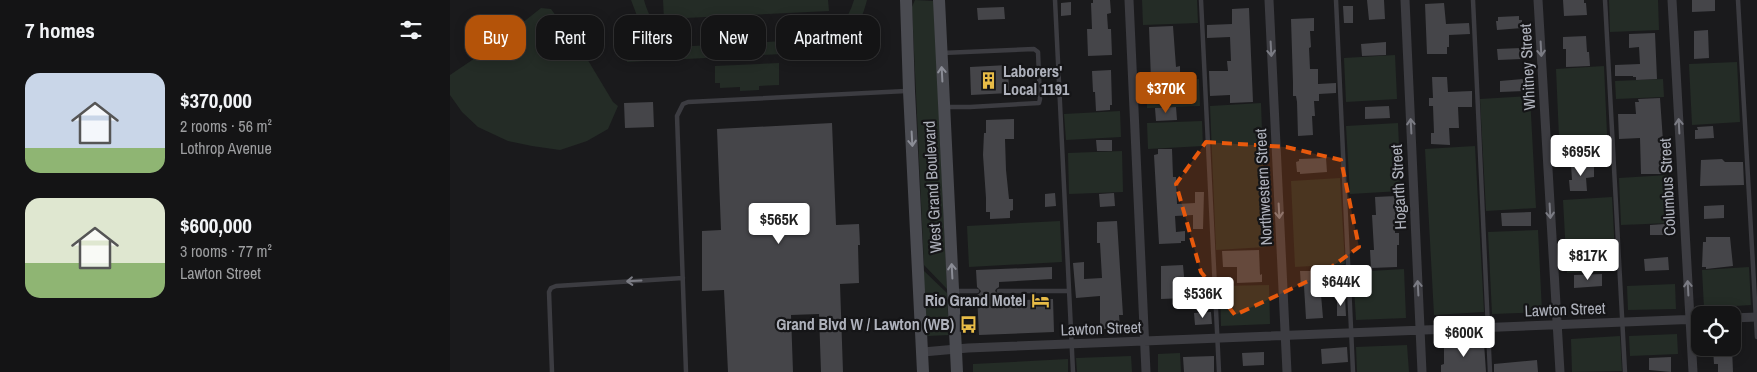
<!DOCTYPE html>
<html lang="en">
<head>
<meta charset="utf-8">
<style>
  :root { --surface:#141415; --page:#1d1d1e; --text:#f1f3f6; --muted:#9d9ea0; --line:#333334; --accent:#b45309 }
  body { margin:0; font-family:"Archivo Narrow",sans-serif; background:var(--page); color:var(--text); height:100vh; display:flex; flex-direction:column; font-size:19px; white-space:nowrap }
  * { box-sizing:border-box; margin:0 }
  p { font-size:16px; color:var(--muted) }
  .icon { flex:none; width:28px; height:28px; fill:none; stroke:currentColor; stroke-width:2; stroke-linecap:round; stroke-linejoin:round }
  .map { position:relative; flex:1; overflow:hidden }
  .sheet { display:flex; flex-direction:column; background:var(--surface); width:450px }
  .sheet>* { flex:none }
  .top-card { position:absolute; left:15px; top:15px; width:475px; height:45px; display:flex; gap:10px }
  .tools { position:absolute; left:1241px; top:306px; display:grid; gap:10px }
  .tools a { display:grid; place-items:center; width:50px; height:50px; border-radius:10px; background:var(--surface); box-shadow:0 2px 12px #0003,0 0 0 1px var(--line); font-size:25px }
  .price { position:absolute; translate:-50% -42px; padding:0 11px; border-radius:5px; background:#fff; color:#222; font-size:16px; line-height:32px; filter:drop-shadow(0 1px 2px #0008) }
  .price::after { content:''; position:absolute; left:50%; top:30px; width:15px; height:11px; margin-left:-8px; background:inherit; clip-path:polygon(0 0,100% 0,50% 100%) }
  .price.selected { background:var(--accent); color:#fff }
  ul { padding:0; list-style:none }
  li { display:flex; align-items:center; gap:15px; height:125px; padding:0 25px }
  li span { display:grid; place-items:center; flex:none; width:140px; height:100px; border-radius:15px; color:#555 }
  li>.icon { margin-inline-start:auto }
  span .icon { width:60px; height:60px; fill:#fffc; stroke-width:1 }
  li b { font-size:21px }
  h2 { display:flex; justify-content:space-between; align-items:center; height:60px; padding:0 25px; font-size:21px }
  .chip { padding:0 18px; border-radius:15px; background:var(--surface); box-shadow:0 2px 12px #0003,0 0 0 1px var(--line); font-size:18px; line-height:45px }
  .chip.selected { background:var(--accent); color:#fff }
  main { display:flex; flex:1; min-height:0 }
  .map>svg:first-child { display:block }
</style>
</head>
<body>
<main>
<section class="sheet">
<h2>7 homes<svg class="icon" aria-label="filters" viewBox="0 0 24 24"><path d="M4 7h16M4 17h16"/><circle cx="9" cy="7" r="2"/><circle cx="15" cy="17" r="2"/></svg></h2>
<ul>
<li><span style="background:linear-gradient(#c9d6e8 75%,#8fb573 0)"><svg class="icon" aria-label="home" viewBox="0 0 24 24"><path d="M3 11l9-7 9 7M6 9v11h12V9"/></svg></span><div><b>$370,000</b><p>2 rooms · 56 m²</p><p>Lothrop Avenue</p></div></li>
<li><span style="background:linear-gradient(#dfe7d0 65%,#8fb573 0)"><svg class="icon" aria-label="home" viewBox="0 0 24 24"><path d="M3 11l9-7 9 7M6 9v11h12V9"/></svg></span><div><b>$600,000</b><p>3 rooms · 77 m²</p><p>Lawton Street</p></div></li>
</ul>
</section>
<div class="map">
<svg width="1307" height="372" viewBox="0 0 1307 372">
  <rect width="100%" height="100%" fill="#1a1a1c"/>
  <path fill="#242c26" d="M 181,0 L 194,0 C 201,25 216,46 243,46 L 370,39 C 389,33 398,19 404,0 L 417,0 C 411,25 398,44 373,52 L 177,62 L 176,49 L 208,48 L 192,29 Z
    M 213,0 L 378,0 L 379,11 L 214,19 Z
    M 465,0 L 484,1 L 497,289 L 474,265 L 462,7 Z
    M 692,0 L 747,0 L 748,23 L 693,25 Z
    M 1159,0 L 1208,0 L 1209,30 L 1160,32 Z
    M 91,8 L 101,9 L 136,57 L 163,102 L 168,106 L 158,129 L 137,141 L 110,150 L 82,146 L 58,141 L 28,127 L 12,112 L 0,95 L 0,75 L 43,46 Z
    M 945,55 L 947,99 L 896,102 L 894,58 Z
    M 1287,62 L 1290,122 L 1242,125 L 1239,64 Z
    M 329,63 L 329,85 L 309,86 L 309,90 L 290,91 L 290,87 L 270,88 L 270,83 L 265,83 L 265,66 Z
    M 1154,66 L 1158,157 L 1110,160 L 1106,69 Z
    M 749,79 L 750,106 L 697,108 L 696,81 Z
    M 1213,79 L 1214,97 L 1166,99 L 1165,81 Z
    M 1080,96 L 1086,208 L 1036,211 L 1030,99 Z
    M 811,103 L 816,247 L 766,250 L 760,106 Z
    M 670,111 L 671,137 L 616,140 L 614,114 Z
    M 752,121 L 753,146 L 698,149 L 697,123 Z
    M 948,123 L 951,191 L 900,194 L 896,126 Z
    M 1025,146 L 1034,312 L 984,315 L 975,149 Z
    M 672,151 L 673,192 L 619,194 L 618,153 Z
    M 1218,175 L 1221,223 L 1171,225 L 1169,178 Z
    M 890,178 L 895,264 L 845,267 L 841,181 Z
    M 1162,197 L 1166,271 L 1117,273 L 1113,200 Z
    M 610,221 L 612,262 L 519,267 L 517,226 Z
    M 1088,230 L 1092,312 L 1042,314 L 1038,232 Z
    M 1299,267 L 1301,305 L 1254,308 L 1252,270 Z
    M 954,269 L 956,318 L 906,320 L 903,272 Z
    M 473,270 L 497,293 L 499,335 L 477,336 Z
    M 1225,284 L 1226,309 L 1178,310 L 1177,286 Z
    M 819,285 L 820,324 L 771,326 L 770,286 Z
    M 1227,334 L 1228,354 L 1180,356 L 1179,336 Z
    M 1170,336 L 1172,371 L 1122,372 L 1121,339 Z
    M 957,345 L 959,372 L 907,372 L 906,347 Z
    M 730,353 L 731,372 L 708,372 L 708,354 Z
    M 681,356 L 682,372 L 627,372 L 626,358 Z
    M 618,359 L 618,372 L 523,372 L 523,364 Z"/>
  <path fill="#454549" d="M 643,0 L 660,0 L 661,13 L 657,14 L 658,29 L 661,29 L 662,55 L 638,56 L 637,29 L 642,29 L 641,3 L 643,3 Z
    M 917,0 L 934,0 L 935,19 L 919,20 Z
    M 1113,0 L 1134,0 L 1134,3 L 1136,3 L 1137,15 L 1114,16 Z
    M 1242,0 L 1265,0 L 1265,11 L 1242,12 Z
    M 621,2 L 621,15 L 611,16 L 611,3 Z
    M 994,3 L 996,24 L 1019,23 L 1020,34 L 999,35 L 999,47 L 997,47 L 997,54 L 977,54 L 975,4 Z
    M 893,6 L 903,6 L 903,23 L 894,23 Z
    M 554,7 L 555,19 L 528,20 L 527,8 Z
    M 799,8 L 803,102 L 780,103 L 780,95 L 760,96 L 759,71 L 778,71 L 777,61 L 781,61 L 780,37 L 757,38 L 757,25 L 782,24 L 782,9 Z
    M 1069,16 L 1069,20 L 1072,20 L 1072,28 L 1047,30 L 1046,21 L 1048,21 L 1048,17 Z
    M 864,18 L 864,31 L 860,31 L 861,47 L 859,48 L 860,69 L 868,69 L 868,84 L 886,83 L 886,93 L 869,94 L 869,101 L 864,101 L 865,116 L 862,116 L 863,135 L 848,136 L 847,102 L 846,96 L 843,96 L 843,83 L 841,19 Z
    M 723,26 L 726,67 L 730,66 L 730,79 L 701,80 L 699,27 Z
    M 1258,30 L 1259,58 L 1244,59 L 1244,31 Z
    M 1205,33 L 1207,79 L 1186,80 L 1186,77 L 1183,77 L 1183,76 L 1165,76 L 1165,65 L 1190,64 L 1189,47 L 1179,48 L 1179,34 Z
    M 1136,36 L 1137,52 L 1139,52 L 1140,66 L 1116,67 L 1116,49 L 1113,49 L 1113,37 Z
    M 936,42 L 936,55 L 912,56 L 911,44 Z
    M 1071,48 L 1071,59 L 1048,60 L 1047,49 Z
    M 558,65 L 559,93 L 521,95 L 520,67 Z
    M 661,70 L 662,105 L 660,105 L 660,110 L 646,111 L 645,92 L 643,92 L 642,71 Z
    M 982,77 L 997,77 L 998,92 L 1022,91 L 1022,107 L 1008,107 L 1009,128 L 999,128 L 1000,145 L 981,144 L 981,133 L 984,133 L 983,106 L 979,106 L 979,98 L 983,98 Z
    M 1073,79 L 1074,91 L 1050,92 L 1050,81 Z
    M 1210,98 L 1213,141 L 1211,141 L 1212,160 L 1214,160 L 1214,174 L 1191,174 L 1190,138 L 1169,139 L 1168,114 L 1186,114 L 1185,102 L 1189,102 L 1188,99 Z
    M 203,102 L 204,127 L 175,128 L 174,103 Z
    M 939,106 L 940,118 L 915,119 L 915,107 Z
    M 726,107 L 727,120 L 706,121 L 705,108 Z
    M 564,119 L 564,139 L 555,139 L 556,170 L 559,199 L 563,199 L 563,210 L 560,211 L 560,218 L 540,219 L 540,212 L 536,212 L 536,198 L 533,155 L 534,133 L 536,133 L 536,120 Z
    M 382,123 L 386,225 L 409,224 L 410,245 L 408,245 L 409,283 L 390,284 L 393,372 L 371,372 L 369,314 L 341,315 L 343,372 L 278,372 L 274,290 L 252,291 L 252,231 L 271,230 L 267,129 Z
    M 1263,126 L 1264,138 L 1245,139 L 1245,130 L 1248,130 L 1247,127 Z
    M 646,140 L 662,140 L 662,151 L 647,151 Z
    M 708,149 L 722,149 L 723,177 L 726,177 L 727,204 L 745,203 L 745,192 L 754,192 L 753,229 L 743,229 L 743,215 L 725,216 L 726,232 L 735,231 L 735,241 L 731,241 L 731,243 L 709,244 L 704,155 L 708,154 Z
    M 876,158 L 877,172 L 850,174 L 850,172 L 847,172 L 846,162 L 849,161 L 849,159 Z
    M 1272,159 L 1275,162 L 1293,162 L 1294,185 L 1250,186 L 1251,160 Z
    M 1121,164 L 1144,164 L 1144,177 L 1136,178 L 1137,191 L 1120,191 L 1119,180 L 1122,180 Z
    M 605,193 L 606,206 L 595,207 L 595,194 Z
    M 664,193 L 665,206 L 650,207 L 649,194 Z
    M 946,196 L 945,233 L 949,233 L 949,245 L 947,245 L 947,267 L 921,268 L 920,250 L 924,250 L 922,215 L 926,215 L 925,197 Z
    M 1274,205 L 1274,218 L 1254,219 L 1254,206 Z
    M 1081,212 L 1081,226 L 1052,226 L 1051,213 Z
    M 667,221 L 673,315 L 669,315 L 670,329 L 650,329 L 650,296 L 626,298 L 623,263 L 634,262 L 634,279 L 652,278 L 650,243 L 647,243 L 647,222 Z
    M 1215,224 L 1216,235 L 1200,235 L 1200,225 Z
    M 1256,237 L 1280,237 L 1283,266 L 1256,269 L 1256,267 L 1252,267 L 1253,242 L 1256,242 Z
    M 809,250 L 810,275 L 812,274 L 812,282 L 787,283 L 787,267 L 773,267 L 772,251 Z
    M 1218,257 L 1219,270 L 1195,271 L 1194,259 Z
    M 733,265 L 736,298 L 711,299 L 711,266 Z
    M 602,267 L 602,279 L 549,282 L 549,287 L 546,289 L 545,291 L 549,295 L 549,301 L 603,299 L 604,332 L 529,335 L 527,295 L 530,293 L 531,291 L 527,287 L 526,270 Z
    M 850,271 L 869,271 L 873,318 L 856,319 L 854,286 L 851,287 Z
    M 1152,274 L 1152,286 L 1124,288 L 1124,275 Z
    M 887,297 L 895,297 L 896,316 L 887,316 Z
    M 761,312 L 762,324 L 745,325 L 744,313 Z
    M 1034,343 L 1036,372 L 991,372 L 991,365 L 994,364 L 994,345 Z
    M 897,347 L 898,362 L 872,364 L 871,349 Z
    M 1263,348 L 1282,348 L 1283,372 L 1268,372 L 1268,364 L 1264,364 Z
    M 814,352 L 814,365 L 793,366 L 792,353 Z
    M 764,356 L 764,372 L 734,372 L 733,357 Z
    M 1221,357 L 1221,372 L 1199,370 L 1199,358 Z
    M 1087,360 L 1088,372 L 1044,372 L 1044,364 Z"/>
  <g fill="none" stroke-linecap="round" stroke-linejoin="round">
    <path stroke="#3c3c41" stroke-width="4.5" d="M 605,0 L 623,372
      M 751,0 L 769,372
      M 886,0 L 903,372
      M 1023,0 L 1040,372
      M 1155,0 L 1175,372
      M 1288,0 L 1307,337
      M 492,53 L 584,49 L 588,52 L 590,99 L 589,103 L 520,107 L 495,107
      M 504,291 L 527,291
      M 549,291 L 619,291
      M 102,372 L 99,292 L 101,288 L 106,286 L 233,278
      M 236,372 L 227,116 L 233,104 L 238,102 L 456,91"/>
    <path stroke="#3c3c41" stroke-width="9" d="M 679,0 L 696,372
      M 819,0 L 837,372
      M 955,0 L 972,372
      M 1088,0 L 1110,372
      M 1222,0 L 1243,372
      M 1282,318 L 1307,317
      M 473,352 L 518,348 L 1250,319"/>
    <path stroke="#4a4b51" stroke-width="12" d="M 456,0 L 459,91 L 473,372
      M 489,0 L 507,372"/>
  </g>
  <defs><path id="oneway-shaft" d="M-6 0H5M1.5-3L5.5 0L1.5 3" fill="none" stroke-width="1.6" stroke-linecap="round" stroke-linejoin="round" transform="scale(1.25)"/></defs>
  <g stroke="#7b7c84">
    <use href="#oneway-shaft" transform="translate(821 49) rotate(87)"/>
    <use href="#oneway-shaft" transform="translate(1091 49) rotate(87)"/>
    <use href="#oneway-shaft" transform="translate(961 126) rotate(-93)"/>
    <use href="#oneway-shaft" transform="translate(1229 126) rotate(-93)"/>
    <use href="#oneway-shaft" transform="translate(829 211) rotate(87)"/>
    <use href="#oneway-shaft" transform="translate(1100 211) rotate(87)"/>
    <use href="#oneway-shaft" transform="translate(184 281) rotate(177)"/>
    <use href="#oneway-shaft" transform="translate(968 288) rotate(-93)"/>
    <use href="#oneway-shaft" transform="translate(1238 288) rotate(-93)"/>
  </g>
  <g stroke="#8b8d96">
    <use href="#oneway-shaft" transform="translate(492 74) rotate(-93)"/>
    <use href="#oneway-shaft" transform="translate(462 139) rotate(87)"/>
    <use href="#oneway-shaft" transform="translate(502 271) rotate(-93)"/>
  </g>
  <path fill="#e8590c" fill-opacity="0.2" stroke="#e8590c" stroke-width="4" stroke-dasharray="10 6" stroke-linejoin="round" d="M 756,142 L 836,147 L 891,160 L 909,247 L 869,276 L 785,315 L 751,272 L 726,184 Z"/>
  <defs>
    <symbol id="building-bare" viewBox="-9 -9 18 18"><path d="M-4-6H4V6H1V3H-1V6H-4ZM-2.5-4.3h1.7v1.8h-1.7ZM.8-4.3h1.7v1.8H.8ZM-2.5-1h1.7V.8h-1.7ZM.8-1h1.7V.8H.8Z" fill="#e8bc47" stroke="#151517" stroke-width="2.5" paint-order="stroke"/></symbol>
    <symbol id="hotel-bare" viewBox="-9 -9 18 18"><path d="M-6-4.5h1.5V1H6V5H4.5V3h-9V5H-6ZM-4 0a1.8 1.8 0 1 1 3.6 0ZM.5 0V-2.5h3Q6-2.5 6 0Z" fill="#e8bc47" stroke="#151517" stroke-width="2.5" paint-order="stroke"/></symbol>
    <symbol id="bus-bare" viewBox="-9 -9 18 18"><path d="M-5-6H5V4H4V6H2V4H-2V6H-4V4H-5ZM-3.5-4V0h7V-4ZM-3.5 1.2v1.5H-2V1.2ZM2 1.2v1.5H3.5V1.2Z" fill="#e8bc47" stroke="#151517" stroke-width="2.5" paint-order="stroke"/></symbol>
  </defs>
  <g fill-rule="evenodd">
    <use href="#building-bare" x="526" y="68" width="25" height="25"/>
    <use href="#hotel-bare" x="578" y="288" width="25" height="25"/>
    <use href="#bus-bare" x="506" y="312" width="25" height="25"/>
  </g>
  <g text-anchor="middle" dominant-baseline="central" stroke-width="4.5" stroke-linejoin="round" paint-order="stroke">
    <g font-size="16" fill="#aeb1bb" stroke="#151517">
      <text transform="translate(1077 67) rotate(-93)">Whitney Street</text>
      <text transform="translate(482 187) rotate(-93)">West Grand Boulevard</text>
      <text transform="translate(813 187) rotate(-93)">Northwestern Street</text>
      <text transform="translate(948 187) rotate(-93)">Hogarth Street</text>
      <text transform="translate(1217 187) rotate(-93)">Columbus Street</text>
      <text transform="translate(1115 309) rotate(-2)">Lawton Street</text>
      <text transform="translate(651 328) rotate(-2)">Lawton Street</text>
    </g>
    <g font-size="16" font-weight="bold" fill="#aeb1bb" stroke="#151517" text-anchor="end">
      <text x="553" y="71" text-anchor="start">Laborers'<tspan x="553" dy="18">Local 1191</tspan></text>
      <text x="576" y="300">Rio Grand Motel</text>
      <text x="504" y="324">Grand Blvd W / Lawton (WB)</text>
    </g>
  </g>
</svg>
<div class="tools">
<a><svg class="icon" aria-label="locate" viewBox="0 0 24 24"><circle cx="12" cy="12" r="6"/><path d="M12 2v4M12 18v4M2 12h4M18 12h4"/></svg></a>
</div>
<b class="price selected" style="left:716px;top:114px">$370K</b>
<b class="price" style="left:1131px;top:177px">$695K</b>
<b class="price" style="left:329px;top:245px">$565K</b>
<b class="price" style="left:1138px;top:281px">$817K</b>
<b class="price" style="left:891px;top:307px">$644K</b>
<b class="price" style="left:753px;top:319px">$536K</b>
<b class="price" style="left:1014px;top:358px">$600K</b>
<div class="top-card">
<a class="chip selected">Buy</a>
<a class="chip">Rent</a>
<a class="chip">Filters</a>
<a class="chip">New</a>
<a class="chip">Apartment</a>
</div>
</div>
</main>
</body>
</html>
